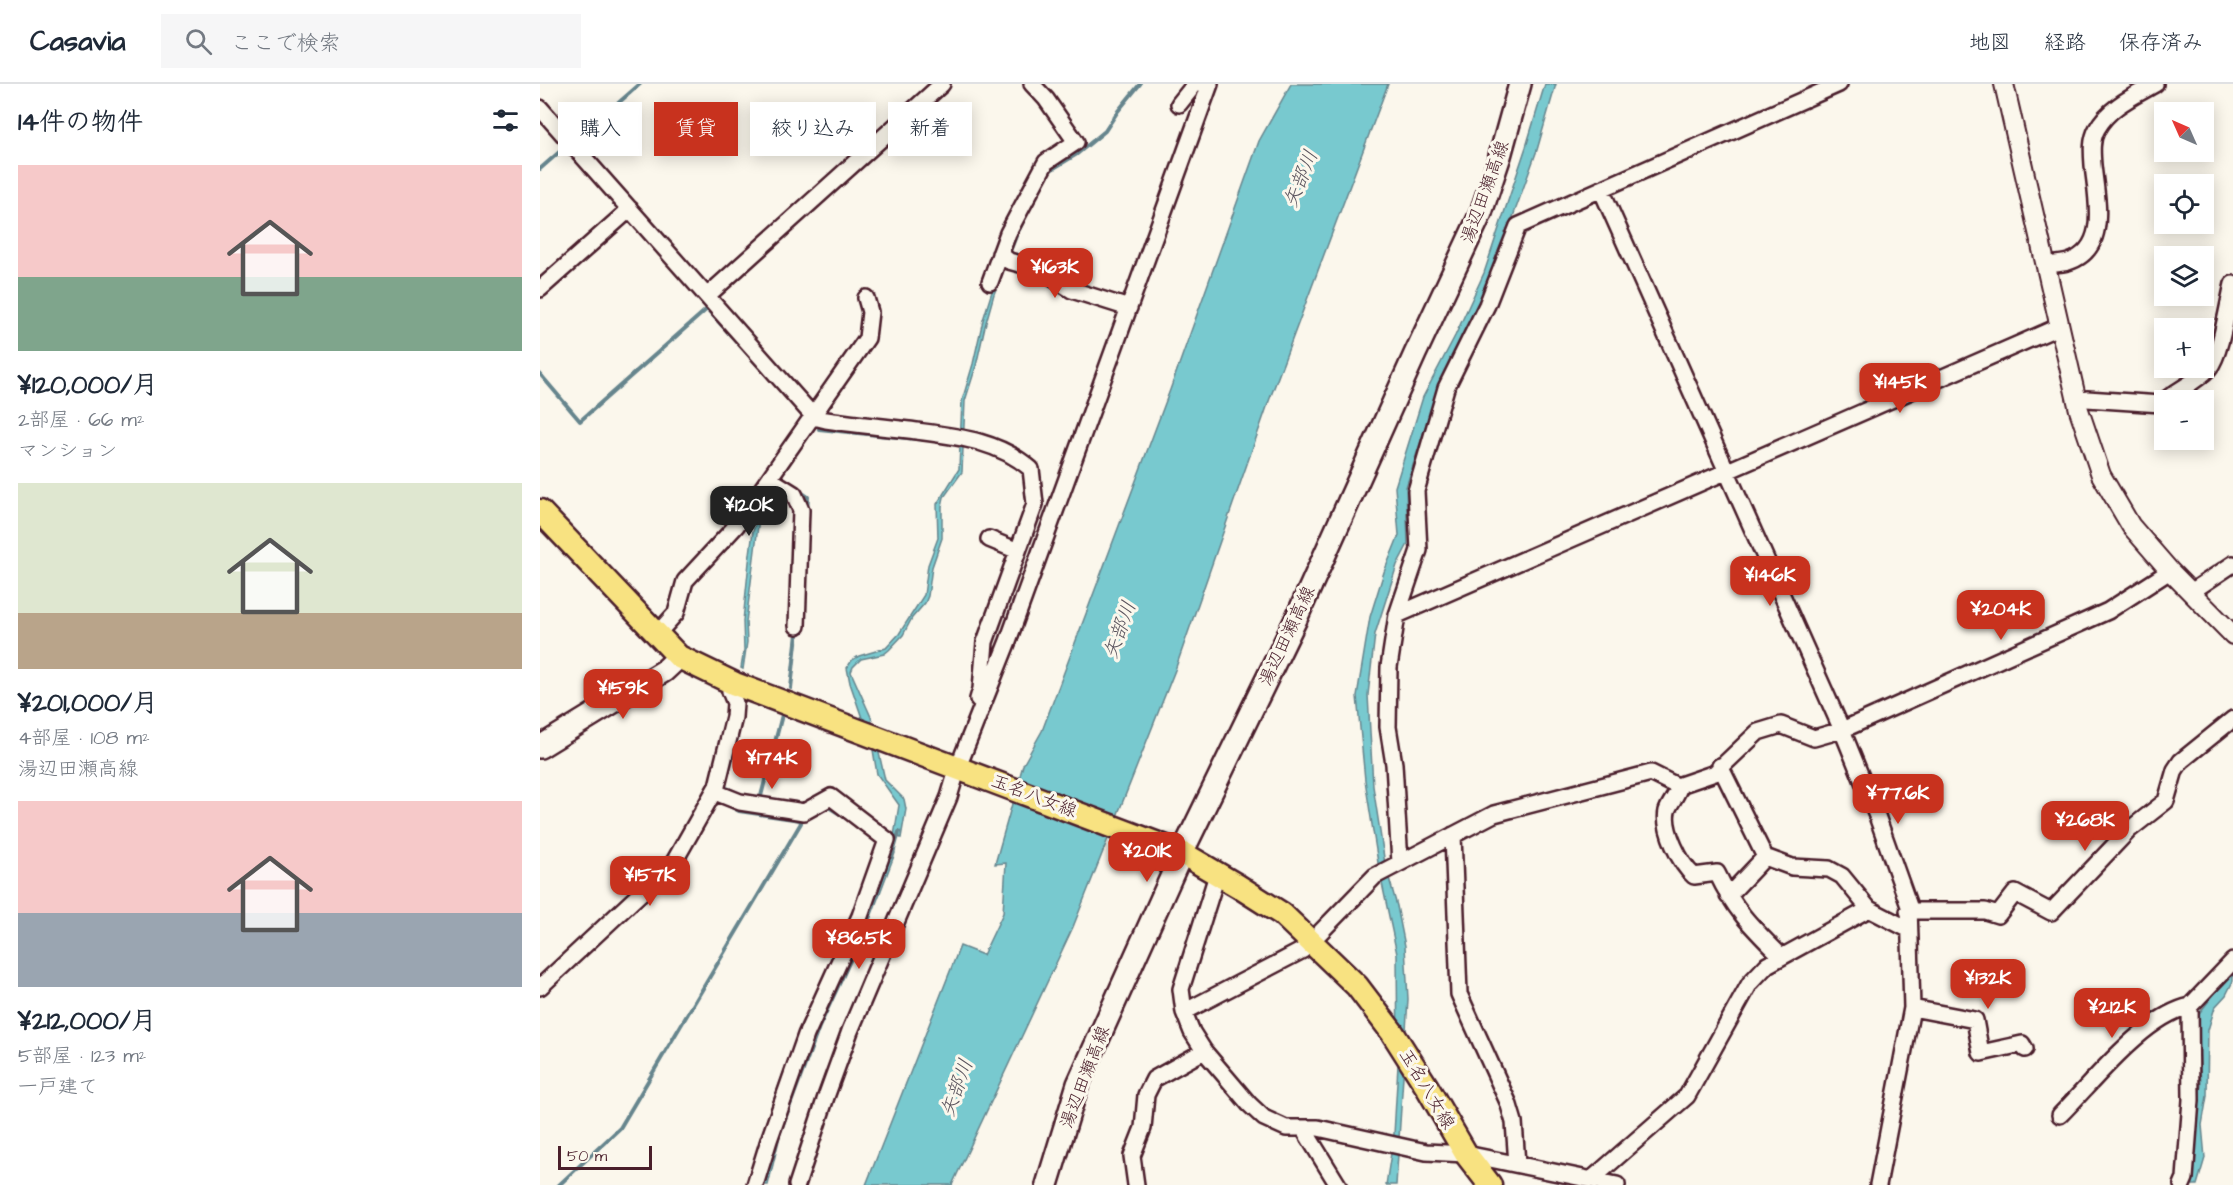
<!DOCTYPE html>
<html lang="ja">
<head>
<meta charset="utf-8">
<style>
  :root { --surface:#fff; --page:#f6f6f7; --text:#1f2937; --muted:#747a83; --line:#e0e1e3; --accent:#c8321e }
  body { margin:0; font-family:"Architects Daughter","Klee One",sans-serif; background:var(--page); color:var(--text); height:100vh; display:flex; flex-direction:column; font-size:22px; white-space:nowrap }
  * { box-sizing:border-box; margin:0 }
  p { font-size:20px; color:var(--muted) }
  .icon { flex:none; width:33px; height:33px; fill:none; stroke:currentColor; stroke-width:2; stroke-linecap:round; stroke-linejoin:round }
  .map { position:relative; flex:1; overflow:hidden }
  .panel { display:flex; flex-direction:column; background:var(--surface); width:540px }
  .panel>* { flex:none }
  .top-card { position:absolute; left:18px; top:18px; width:570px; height:54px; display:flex; gap:12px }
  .needle { width:39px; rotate:315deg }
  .buttons { position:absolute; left:1614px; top:18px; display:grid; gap:12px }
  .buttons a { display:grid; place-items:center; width:60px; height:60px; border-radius:0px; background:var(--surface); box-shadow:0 3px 15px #0003; font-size:30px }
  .scale { position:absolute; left:18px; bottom:15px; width:94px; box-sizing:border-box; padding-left:6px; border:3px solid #4a1f2b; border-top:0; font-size:16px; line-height:21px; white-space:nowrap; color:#4a1f2b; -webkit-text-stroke:4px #fbf7ec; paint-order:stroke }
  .price { position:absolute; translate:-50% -51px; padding:0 14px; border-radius:12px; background:var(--accent); color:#fff; font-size:20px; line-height:39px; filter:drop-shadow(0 2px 3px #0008) }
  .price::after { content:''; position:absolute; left:50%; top:36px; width:18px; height:14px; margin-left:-9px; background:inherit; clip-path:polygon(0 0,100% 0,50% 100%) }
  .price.on { background:#222; color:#fff }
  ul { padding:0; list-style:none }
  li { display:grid; align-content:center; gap:12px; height:318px; padding:0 18px }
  li span { display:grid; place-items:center; height:186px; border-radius:0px; color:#555 }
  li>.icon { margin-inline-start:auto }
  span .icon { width:108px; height:108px; fill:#fffc; stroke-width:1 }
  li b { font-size:26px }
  h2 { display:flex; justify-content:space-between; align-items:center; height:72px; padding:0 18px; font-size:26px }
  .chip { padding:0 21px; border-radius:0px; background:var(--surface); box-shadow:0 3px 15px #0003; font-size:21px; line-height:54px }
  .chip.on { background:var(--accent); color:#fff }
  header { display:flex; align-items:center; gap:36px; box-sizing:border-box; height:84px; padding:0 30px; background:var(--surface); border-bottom:2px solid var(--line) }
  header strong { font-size:28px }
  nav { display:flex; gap:33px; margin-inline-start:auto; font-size:21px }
  .search { width:420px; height:54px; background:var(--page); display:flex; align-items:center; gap:15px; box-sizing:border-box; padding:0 21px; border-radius:0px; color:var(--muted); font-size:22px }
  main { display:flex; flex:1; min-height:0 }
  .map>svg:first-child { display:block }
</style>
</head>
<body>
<header>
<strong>Casavia</strong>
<div class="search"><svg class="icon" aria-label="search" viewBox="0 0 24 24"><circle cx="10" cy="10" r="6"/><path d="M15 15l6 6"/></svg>ここで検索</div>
<nav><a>地図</a><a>経路</a><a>保存済み</a></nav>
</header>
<main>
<section class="panel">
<h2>14件の物件<svg class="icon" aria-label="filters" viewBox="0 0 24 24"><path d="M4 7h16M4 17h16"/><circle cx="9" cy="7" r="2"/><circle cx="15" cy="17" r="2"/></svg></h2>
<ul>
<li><span style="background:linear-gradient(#f6c9c9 60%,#7fa58c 0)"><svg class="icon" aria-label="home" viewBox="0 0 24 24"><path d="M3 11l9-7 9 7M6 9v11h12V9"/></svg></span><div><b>¥120,000/月</b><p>2部屋 · 66 m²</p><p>マンション</p></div></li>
<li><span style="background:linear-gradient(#dfe7d0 70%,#b9a48a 0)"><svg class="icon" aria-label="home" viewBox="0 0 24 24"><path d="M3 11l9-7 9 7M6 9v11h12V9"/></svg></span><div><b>¥201,000/月</b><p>4部屋 · 108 m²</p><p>湯辺田瀬高線</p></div></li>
<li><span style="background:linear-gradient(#f6c9c9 60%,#9aa5b1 0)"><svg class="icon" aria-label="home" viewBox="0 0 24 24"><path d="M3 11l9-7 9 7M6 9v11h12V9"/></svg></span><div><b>¥212,000/月</b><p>5部屋 · 123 m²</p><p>一戸建て</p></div></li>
</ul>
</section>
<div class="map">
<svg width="1693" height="1101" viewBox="0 0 1693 1101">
  <rect width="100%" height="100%" fill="#fbf7ec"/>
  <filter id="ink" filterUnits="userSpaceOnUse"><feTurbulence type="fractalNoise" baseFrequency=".0167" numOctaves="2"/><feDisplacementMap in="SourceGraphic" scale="12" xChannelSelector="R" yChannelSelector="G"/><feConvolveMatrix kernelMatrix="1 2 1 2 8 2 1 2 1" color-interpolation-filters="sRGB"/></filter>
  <g filter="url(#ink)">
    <path fill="#78c9cf" stroke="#66858d" stroke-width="1.5" d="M 751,0 L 848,0 L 729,317 L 635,586 L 533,843 L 412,1101 L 326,1101 L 420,862 L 443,871 L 463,829 L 466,779 L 455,780 L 483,681 L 502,647 L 630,306 L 719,57 Z
      M 1005,0 L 1016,0 L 997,66 L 951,194 L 894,316 L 866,403 L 868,460 L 857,481 L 835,550 L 828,611 L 833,702 L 845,780 L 857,822 L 865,862 L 868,915 L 856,1101 L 846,1101 L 854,1050 L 858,981 L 857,870 L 839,785 L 825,696 L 817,612 L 830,533 L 844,488 L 859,451 L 855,403 L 883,313 L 915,252 L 944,189 L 986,63 Z
      M 480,142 L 481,143 L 454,210 L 445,242 L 436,282 L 425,317 L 422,388 L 404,413 L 402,422 L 402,454 L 392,483 L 388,512 L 385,519 L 372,534 L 363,551 L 349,566 L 344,570 L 321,575 L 313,583 L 311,588 L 331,633 L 345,696 L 364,715 L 366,725 L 361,754 L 354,752 L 359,721 L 337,690 L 333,666 L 310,599 L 307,584 L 312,576 L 319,572 L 346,564 L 359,550 L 384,511 L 388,481 L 398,454 L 397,420 L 419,385 L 422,317 L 433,280 L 443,236 L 454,201 Z
      M 221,418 L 206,538 L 207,558 L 203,585 L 201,584 L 204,566 L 203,537 L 209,478 L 213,447 Z
      M 351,768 L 355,769 L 328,841 L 280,944 L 240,1052 L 228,1101 L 225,1101 L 238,1050 L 278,942 L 326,840 Z
      M 1693,886 L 1693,897 L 1686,911 L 1675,923 L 1668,946 L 1667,1012 L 1662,1041 L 1665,1074 L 1657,1101 L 1651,1101 L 1656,1031 L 1661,1001 L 1657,932 Z"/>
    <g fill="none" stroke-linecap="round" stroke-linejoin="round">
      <path stroke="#66858d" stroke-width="4" d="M 36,56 L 100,0
        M 0,85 L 25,63
        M 509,87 L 537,70 L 565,47 L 578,27 L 600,0
        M 479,146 L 486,131
        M 0,290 L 40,337 L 167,225 L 222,286
        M 279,345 L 386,356
        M 258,406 L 268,413 L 267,426
        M 251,604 L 257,550 L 261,547
        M 183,702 L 201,711
        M 221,712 L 242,631
        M 287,722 L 308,735
        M 352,773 L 359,748
        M 220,1059 L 247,982
        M 19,1101 L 80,1044 L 261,739 L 260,736 L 199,727 L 186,720"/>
      <defs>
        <path id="minor" d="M 639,20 L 655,0
          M 0,24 L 274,333 L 286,336 C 313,340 341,343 369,346 C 412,352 457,355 491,385 L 495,420 L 445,558 L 441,605 L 438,615
          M 1061,105 L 1302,646 L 1337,732 L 1369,822 L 1372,924 L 1338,1101
          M 460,170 L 469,177 L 498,185 L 532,206 L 589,224
          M 1505,181 C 1512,180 1521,180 1528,178 C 1570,165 1556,113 1553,81 C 1552,68 1551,56 1557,45 C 1569,23 1594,12 1615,0
          M 450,198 L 468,149 L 506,78 L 536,58 L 506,15 L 492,0
          M 0,205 L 90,125
          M 167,212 L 402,0
          M 1547,315 L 1621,320 C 1635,306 1655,300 1669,284 C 1681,270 1688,220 1693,200
          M 230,395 L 254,410 L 261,426 L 257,542
          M 449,455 L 478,467
          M 1651,508 L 1693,480
          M 857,531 L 1518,243
          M 118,549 L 136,529 L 145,497 L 196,442 L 327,254 L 330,228 L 326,214
          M 1180,682 L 1225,773 L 1252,783 L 1289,785 L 1302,792 L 1329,825 L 1368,845
          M 1140,701 C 1137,712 1130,718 1127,727 C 1123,745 1140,780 1154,792 L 1177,789 C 1195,827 1212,843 1241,872
          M 175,708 L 200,718 L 264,728 L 291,713 L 347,756 L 320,832 L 266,951 L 229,1056 L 215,1101
          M 913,751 L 919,910 L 968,1018 L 974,1038 L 977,1080
          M 860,779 L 854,680 L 848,643 L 849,583 L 857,531 L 879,466 L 876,407 L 906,304 L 947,221 L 978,142 L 1299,0
          M 677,791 L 641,905 L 644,928 L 652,948 L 664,967 L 709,1020 L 724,1034 L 746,1044 L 778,1044 L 886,1068 L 926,1070 L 1077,1101
          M 1188,812 L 1225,773
          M 1368,827 L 1445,827 L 1458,831 L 1475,809 L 1511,828 L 1589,746 L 1626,717 L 1635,686 L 1641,677 L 1693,635
          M 0,903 L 134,778 L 177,702 L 194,633 L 195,619 L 190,607
          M 1372,924 L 1435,936 L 1441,969 L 1482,960 L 1485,965
          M 644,928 L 763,866 L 835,792 L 954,730 L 1111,689 L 1137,702 L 1175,689 L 1218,648 L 1241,641 L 1274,654 L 1302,646 L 1568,527 L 1630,487
          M 1520,1031 C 1554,997 1603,933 1650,922
          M 763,1044 L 798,1101
          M 1052,1095 L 1147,1012 L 1210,899 L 1227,881 L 1329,825
          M 257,1101 L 286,1013 L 310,947 L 409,713 L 418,683 L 468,557 L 670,0
          M 596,1101 L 592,1072 L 603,1044 L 606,1011 L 614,995 L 664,967
          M 1642,1101 L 1645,1094 L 1651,1016 L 1650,922 L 1693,877"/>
        <path id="tertiary" d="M 1464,0 L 1539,326 L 1561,391 L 1591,442 L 1630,487 L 1693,551"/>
        <path id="secondary" d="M 0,663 L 124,587 L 139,573
          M 507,1101 L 538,1000 L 642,769 L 756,535 L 875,270 L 941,129 L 960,72 L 980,0"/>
        <path id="primary" d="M 0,427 L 139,573 L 195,600 L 642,769 L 698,802 L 742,830 L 817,902 L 852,948 L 887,1003 L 926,1070 L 950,1101"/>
      </defs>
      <use href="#minor" stroke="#4a1f2b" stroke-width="20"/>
      <use href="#tertiary" stroke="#4a1f2b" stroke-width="22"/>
      <use href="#secondary" stroke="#4a1f2b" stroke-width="26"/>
      <use href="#primary" stroke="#4a1f2b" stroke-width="27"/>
      <use href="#minor" stroke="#fbf7ec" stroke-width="15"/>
      <use href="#tertiary" stroke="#fbf7ec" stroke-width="18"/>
      <use href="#secondary" stroke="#fbf7ec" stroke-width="21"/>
      <use href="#primary" stroke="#f8e281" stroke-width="22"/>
    </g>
  </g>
  <g text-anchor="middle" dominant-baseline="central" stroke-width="6" stroke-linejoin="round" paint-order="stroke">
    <g font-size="18" fill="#4a1f2b" stroke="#fbf7ec">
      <text transform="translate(945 108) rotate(-70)">湯辺田瀬高線</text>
      <text transform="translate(747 552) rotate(-65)">湯辺田瀬高線</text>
      <text transform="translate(494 712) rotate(21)">玉名八女線</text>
      <text transform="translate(545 993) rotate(-69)">湯辺田瀬高線</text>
      <text transform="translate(887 1005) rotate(59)">玉名八女線</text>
    </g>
    <g font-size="20" font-style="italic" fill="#58525c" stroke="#fbf7ec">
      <text transform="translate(761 95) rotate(-68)">矢部川</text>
      <text transform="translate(580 546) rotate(-70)">矢部川</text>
      <text transform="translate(417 1004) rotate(-70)">矢部川</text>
    </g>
  </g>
</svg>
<div class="buttons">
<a><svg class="needle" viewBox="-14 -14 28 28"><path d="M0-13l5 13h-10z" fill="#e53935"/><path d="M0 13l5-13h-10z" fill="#747a83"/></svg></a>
<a><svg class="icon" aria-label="locate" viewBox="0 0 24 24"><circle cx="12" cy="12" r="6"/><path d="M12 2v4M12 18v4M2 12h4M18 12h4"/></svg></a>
<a><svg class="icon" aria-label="layers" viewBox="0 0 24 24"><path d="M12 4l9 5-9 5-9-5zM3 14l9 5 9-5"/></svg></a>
<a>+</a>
<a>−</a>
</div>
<div class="scale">50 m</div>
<b class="price" style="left:515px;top:215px">¥163K</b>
<b class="price" style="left:1360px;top:330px">¥145K</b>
<b class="price on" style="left:209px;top:453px">¥120K</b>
<b class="price" style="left:1230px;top:523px">¥146K</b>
<b class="price" style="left:1461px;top:557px">¥204K</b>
<b class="price" style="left:83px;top:636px">¥159K</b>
<b class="price" style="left:232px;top:706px">¥174K</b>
<b class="price" style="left:1358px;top:741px">¥77.6K</b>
<b class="price" style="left:1545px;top:768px">¥268K</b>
<b class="price" style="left:607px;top:799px">¥201K</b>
<b class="price" style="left:110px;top:823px">¥157K</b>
<b class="price" style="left:319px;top:886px">¥86.5K</b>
<b class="price" style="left:1448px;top:926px">¥132K</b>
<b class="price" style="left:1572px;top:955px">¥212K</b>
<div class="top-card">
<a class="chip">購入</a>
<a class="chip on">賃貸</a>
<a class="chip">絞り込み</a>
<a class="chip">新着</a>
</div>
</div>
</main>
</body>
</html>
